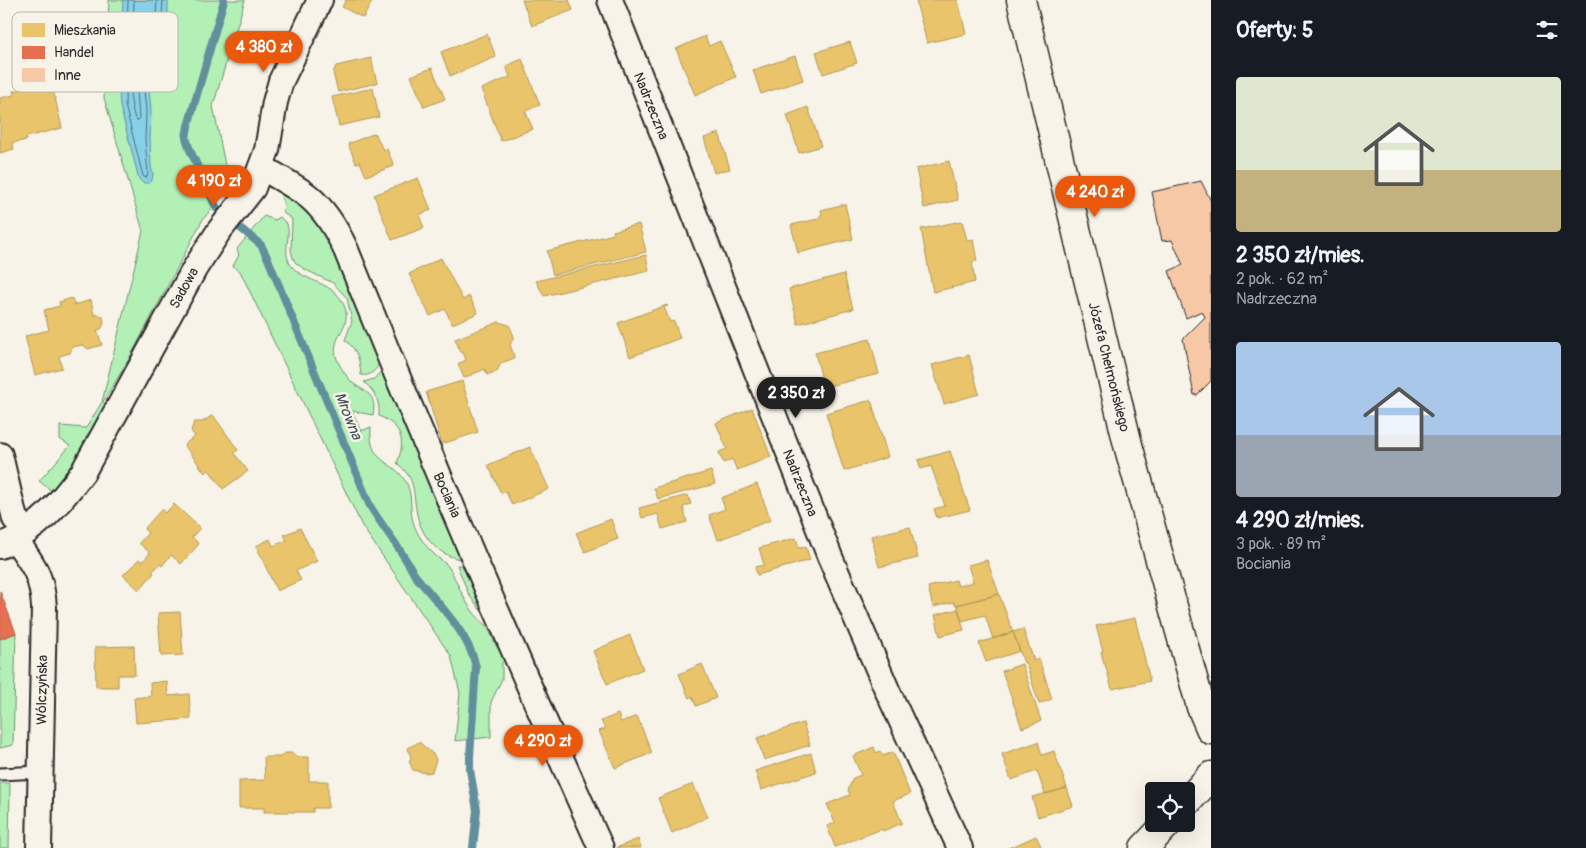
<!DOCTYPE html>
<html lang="pl">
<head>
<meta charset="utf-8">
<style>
  :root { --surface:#171b24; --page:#20242c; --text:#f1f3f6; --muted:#9ea1a6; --accent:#ea580c }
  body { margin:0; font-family:Pangolin,sans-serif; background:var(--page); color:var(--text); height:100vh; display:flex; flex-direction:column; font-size:19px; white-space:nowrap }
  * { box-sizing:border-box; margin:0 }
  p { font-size:16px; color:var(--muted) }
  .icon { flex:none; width:28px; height:28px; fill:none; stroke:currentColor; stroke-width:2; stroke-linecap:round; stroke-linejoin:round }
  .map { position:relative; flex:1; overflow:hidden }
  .panel { display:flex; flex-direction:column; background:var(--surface); width:375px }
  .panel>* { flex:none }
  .buttons { position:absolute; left:1145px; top:782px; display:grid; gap:10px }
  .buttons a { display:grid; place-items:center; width:50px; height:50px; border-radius:5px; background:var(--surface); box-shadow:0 5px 20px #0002; font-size:25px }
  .price { position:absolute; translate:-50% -42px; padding:0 11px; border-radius:18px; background:var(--accent); color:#fff; font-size:16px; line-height:32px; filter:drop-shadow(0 1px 2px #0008) }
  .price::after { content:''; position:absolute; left:50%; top:30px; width:15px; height:11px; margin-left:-8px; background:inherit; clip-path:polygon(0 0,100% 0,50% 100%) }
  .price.current { background:#222; color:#fff }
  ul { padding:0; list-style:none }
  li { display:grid; align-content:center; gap:10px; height:265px; padding:0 25px }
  li span { display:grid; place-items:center; height:155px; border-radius:5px; color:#555 }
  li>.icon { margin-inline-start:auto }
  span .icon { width:90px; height:90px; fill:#fffc; stroke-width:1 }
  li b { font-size:21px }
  h2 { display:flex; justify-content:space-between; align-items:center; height:60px; padding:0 25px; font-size:21px }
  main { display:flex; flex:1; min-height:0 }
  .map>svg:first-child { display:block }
</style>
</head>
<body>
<main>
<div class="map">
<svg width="1211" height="848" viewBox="0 0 1211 848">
  <rect width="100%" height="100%" fill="#f7f3e8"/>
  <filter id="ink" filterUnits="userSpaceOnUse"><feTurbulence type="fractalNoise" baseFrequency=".02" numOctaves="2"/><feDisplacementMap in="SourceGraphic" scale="10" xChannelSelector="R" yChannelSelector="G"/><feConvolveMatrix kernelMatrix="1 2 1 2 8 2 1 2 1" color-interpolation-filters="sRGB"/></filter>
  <g filter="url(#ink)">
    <path fill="#b3f0b6" stroke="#6f8e70" d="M 109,0 L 245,0 L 213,106 L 225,165 L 220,178 L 225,194 L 203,219 L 129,359 L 103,402 L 106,405 L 81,454 L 53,492 L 39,481 L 70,446 L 60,439 L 60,426 L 86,428 L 102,402 L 143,231 L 104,98 Z
      M 279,190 L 299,201 L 335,243 L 380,362 C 376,370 371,377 361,375 C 360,360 357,349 345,340 L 352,321 L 347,298 L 333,283 L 304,269 L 296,263 L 293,258 L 291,250 L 292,221 L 291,218 L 283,213 L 284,204 Z
      M 264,216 L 275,220 L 280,217 L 287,224 C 291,236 283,250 289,262 C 299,282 332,280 343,303 C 356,329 325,336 339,364 C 342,369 346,376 350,380 C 360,392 378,390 373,415 L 352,411 L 361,431 L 371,427 C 368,466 394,458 407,484 C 413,497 409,512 414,525 C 418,535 425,546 433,553 C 438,559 446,562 450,569 C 457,582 462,596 471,609 C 476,617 485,623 490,632 C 495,643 496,650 507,656 L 502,663 L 502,679 L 491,702 L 491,737 L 455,741 L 460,693 L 451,656 L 362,526 L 240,271 L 233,266 L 239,255 L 237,249 Z
      M 382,370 L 467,560 C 439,558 420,537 416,509 C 413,489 415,478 397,463 C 406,441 402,426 379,416 C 380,400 375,392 364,382 L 374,379 Z
      M 457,565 L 469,565 L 497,631 L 469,595 Z
      M 16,633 L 13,745 L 0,748 L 0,639 Z
      M 0,783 L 10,783 L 9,848 L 0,848 Z"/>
    <path fill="#87d1e8" stroke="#628f9c" d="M 123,0 L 168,1 L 168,18 L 147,70 L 151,110 L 150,139 L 151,167 L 153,174 L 152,180 L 149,183 L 143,183 L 139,179 L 120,106 L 119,93 Z"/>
    <path fill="#e9c46a" stroke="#b09657" d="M 346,0 L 373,0 L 363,18 L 342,7 Z
      M 522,0 L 569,0 L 573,10 L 532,26 Z
      M 924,0 L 958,0 L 966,34 L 927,43 L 916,2 Z
      M 487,34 L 496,57 L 450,76 L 441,52 Z
      M 705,36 L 709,46 L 720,41 L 736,77 L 695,95 L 676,49 Z
      M 850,42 L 857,63 L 823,74 L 816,52 Z
      M 795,56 L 803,80 L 761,94 L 753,70 Z
      M 371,58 L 377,83 L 338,92 L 333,73 L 336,66 Z
      M 522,59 L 540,105 L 525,111 L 533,129 L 501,141 L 481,89 L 510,77 L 506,66 Z
      M 42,68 L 46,86 L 52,85 L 62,128 L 26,137 L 27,140 L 12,143 L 14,149 L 0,153 L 0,98 L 14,95 L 13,91 L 28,88 L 24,75 L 34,72 L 33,70 Z
      M 432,68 L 445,99 L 424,107 L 411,76 Z
      M 373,88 L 379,117 L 339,126 L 332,97 Z
      M 808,107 L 821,146 L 799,153 L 787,115 Z
      M 375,133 L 383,150 L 387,149 L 394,166 L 366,176 L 360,162 L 356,163 L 348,144 Z
      M 719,133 L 730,169 L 714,173 L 704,138 Z
      M 949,161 L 958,200 L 924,208 L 916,169 Z
      M 418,178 L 431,210 L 419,215 L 424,228 L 392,240 L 374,195 Z
      M 845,204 L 853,239 L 798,253 L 791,225 L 818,219 L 822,213 L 821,210 Z
      M 962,221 L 967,240 L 973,239 L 977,261 L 972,262 L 975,282 L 933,292 L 921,229 Z
      M 639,224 L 646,252 L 553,275 L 547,251 L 614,234 L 613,231 Z
      M 646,255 L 649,271 L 544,296 L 536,281 Z
      M 441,258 L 463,300 L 469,296 L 478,313 L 452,324 L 445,309 L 430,316 L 409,274 Z
      M 844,274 L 853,309 L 798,324 L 789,289 Z
      M 72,298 L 74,305 L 91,300 L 94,315 L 99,314 L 103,317 L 104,324 L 101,329 L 97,330 L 102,345 L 88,349 L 83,345 L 72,347 L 70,353 L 59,356 L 62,368 L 35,375 L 25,336 L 49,330 L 44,310 L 60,306 L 59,302 Z
      M 667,305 L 668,306 L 664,307 L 670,322 L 674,321 L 680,338 L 630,357 L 618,323 Z
      M 499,322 L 509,325 L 514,336 L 510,345 L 515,358 L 501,363 L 497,371 L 487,375 L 485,369 L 464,378 L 458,364 L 466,360 L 463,352 L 461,353 L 455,339 Z
      M 870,339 L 879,374 L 824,387 L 815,353 Z
      M 969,355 L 979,394 L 944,404 L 932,365 Z
      M 462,381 L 478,432 L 442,444 L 426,392 Z
      M 871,400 L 888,457 L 844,471 L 826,413 Z
      M 752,408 L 771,457 L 737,470 L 732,459 L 724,463 L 720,456 L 719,452 L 727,449 L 716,423 Z
      M 213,415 L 238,450 L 234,453 L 248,471 L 223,489 L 209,470 L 205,473 L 184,445 L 195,436 L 191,431 L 194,422 L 202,422 Z
      M 530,447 L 549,489 L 512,505 L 506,492 L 501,493 L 488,465 Z
      M 950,451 L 970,510 L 937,518 L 934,509 L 945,506 L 931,466 L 921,469 L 918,460 Z
      M 711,471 L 715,484 L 658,499 L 654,488 Z
      M 757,484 L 771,520 L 718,540 L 709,515 L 725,509 L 721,498 Z
      M 688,495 L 691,504 L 683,507 L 687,522 L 662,529 L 658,514 L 642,518 L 639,508 Z
      M 174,504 L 200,528 L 192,537 L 199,544 L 181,564 L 171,555 L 162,566 L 160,564 L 152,572 L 154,573 L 139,590 L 123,575 L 139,559 L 142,562 L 150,553 L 139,543 L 148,533 L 144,529 L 162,509 L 165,513 Z
      M 611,519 L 618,539 L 585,552 L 576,533 Z
      M 910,527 L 918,558 L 879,567 L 871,536 Z
      M 300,528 L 317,561 L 296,571 L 301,580 L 277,591 L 256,546 L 270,539 L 273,546 L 287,540 L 284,535 Z
      M 796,538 L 799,548 L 806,547 L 810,560 L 757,575 L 755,567 L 764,565 L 759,548 Z
      M 987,560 L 999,594 L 957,605 L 955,605 L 954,602 L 933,607 L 928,587 L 956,580 L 958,586 L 973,582 L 968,565 Z
      M 999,594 L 1013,632 L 993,639 L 985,615 L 962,621 L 957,605 Z
      M 958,609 L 964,630 L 940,636 L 935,615 Z
      M 180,612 L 183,655 L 161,656 L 158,613 Z
      M 1135,618 L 1150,681 L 1112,689 L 1105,664 L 1104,664 L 1101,652 L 1103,652 L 1096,626 Z
      M 1023,629 L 1034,661 L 1039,659 L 1052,699 L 1039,704 L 1026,663 L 1024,663 L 1013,632 Z
      M 1013,632 L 1020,651 L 986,662 L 979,643 Z
      M 630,635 L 643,669 L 607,684 L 593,651 Z
      M 134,646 L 135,675 L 118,675 L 118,687 L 96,687 L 95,647 Z
      M 702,664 L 716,698 L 696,706 L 692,696 L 689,698 L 679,674 Z
      M 1022,664 L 1041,721 L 1022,728 L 1002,671 Z
      M 167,681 L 168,696 L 189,694 L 191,719 L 136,723 L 134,698 L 151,696 L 150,683 Z
      M 618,714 L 621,722 L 637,716 L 652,753 L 615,768 L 599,731 L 605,729 L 601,721 Z
      M 803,723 L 810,745 L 764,760 L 757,738 Z
      M 419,742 L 434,755 L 436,760 L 432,772 L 426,773 L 413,770 L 409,761 L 411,758 L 408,748 Z
      M 1038,742 L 1042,755 L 1054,751 L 1067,788 L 1045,794 L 1037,771 L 1011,780 L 1002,754 Z
      M 874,747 L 876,753 L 880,751 L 883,756 L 893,752 L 910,794 L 893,801 L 902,823 L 883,831 L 882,829 L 835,847 L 827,826 L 835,823 L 827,804 L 850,795 L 848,790 L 853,778 L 861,775 L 853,756 Z
      M 285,753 L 293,753 L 296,757 L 309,757 L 309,781 L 328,781 L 328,808 L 313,808 L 313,812 L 264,812 L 264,808 L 239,808 L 239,781 L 265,780 L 264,757 L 280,757 Z
      M 811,753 L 816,772 L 761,790 L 755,771 Z
      M 693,784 L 708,817 L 672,833 L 658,798 Z
      M 1067,788 L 1073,806 L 1038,817 L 1032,797 Z
      M 1036,836 L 1042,848 L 1008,848 L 1016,845 Z
      M 638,839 L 641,848 L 616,848 Z"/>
    <path fill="#e76f51" stroke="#af5b46" d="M 0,591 L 16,633 L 0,639 Z"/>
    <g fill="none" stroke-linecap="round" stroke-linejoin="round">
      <path stroke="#506d77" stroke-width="1" d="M 128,0 L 125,105 L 143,176 L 146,178 L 148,174 L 145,140 L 146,111 L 142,70 L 162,17 L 163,0
        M 134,0 L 132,64 L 134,67 L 137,65 L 156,16 L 157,0
        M 132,75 L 136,77 L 139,119 L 137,121 L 135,119 C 131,105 128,89 132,75 Z"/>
      <path stroke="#628f9c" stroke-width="8" d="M 224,0 L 188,126 L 186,138 L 190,150 L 217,209 L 261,245 L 268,259 L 370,506 C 384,529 402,550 414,574 C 436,602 468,631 476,667 L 470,757 L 470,770 L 477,810 L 473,848"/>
    </g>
    <path fill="#f7c8a6" stroke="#2b2b2b" d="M 1201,181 L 1211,201 L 1211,381 L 1197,395 L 1194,395 L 1183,339 L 1205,317 L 1202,311 L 1186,318 L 1169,271 L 1183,265 L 1172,240 L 1162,241 L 1152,192 Z"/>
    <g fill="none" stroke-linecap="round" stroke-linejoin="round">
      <defs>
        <path id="service" d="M 0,774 L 40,772"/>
        <path id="minor" d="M 610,0 L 830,557 L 888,692 L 960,848
          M 262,167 C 277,177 294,185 308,196 C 325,210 337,230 346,250 C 427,451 512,650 601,848
          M 0,455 L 15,519 L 28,531
          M 15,539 C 33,564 42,575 44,607 L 39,848
          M 0,546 C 38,530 58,505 83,472 L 195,268 L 219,231 L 253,188 L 267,150 L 275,102 L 281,81 L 320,0"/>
        <path id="tertiary" d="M 1021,0 L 1128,445 L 1201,707 L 1211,730"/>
        <path id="secondary" d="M 1186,803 L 1211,776
          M 1144,848 L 1167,824"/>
      </defs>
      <use href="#service" stroke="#2b2b2b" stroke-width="15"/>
      <use href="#minor" stroke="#2b2b2b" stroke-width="28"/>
      <use href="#tertiary" stroke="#2b2b2b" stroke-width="31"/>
      <use href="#secondary" stroke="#2b2b2b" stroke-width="31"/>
      <use href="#service" stroke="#f7f3e8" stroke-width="11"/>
      <use href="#minor" stroke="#f7f3e8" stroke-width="24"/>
      <use href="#tertiary" stroke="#f7f3e8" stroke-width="28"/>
      <use href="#secondary" stroke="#f7f3e8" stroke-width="28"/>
    </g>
  </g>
  <g text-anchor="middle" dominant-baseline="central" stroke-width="5" stroke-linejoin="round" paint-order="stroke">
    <g font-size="14" fill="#2b2b2b" stroke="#f7f3e8">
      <text transform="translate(651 106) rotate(68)">Nadrzeczna</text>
      <text transform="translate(184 288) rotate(-61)">Sadowa</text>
      <text transform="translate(1109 367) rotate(76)">Józefa Chełmońskiego</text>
      <text transform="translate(800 483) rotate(68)">Nadrzeczna</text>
      <text transform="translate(447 495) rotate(66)">Bociania</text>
      <text transform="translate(42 690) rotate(-89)">Wólczyńska</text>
    </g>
    <g font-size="15" font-style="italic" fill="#42545a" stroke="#f7f3e8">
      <text transform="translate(348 416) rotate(68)">Mrowna</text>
    </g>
  </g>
  <rect x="12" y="12" width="166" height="80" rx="8" fill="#f7f3e8" stroke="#bab7af" stroke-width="1"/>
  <rect x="22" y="23" width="23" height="14" fill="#e9c46a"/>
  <rect x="22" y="46" width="23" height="13" fill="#e76f51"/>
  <rect x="22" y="68" width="23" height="14" fill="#f7c8a6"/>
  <g font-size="14" fill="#2b2b2b">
    <text x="54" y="35">Mieszkania</text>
    <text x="54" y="57">Handel</text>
    <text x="54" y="80">Inne</text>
  </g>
</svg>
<div class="buttons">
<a><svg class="icon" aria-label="locate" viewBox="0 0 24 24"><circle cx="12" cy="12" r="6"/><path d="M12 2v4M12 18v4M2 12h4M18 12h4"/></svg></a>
</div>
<b class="price" style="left:264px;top:73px">4 380 zł</b>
<b class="price" style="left:214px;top:207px">4 190 zł</b>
<b class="price" style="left:1095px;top:218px">4 240 zł</b>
<b class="price current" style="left:796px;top:419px">2 350 zł</b>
<b class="price" style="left:543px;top:767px">4 290 zł</b>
</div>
<section class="panel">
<h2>Oferty: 5<svg class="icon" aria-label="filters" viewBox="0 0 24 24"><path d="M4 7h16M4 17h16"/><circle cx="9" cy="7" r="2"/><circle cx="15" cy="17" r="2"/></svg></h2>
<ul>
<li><span style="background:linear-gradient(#dfe7d0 60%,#c2b280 0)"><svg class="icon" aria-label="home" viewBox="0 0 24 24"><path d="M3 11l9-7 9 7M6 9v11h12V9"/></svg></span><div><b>2 350 zł/mies.</b><p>2 pok. · 62 m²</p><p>Nadrzeczna</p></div></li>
<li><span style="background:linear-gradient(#a9c7e8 60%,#9aa5b1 0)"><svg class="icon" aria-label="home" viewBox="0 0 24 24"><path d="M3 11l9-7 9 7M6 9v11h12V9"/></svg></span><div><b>4 290 zł/mies.</b><p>3 pok. · 89 m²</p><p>Bociania</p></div></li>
</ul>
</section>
</main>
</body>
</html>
